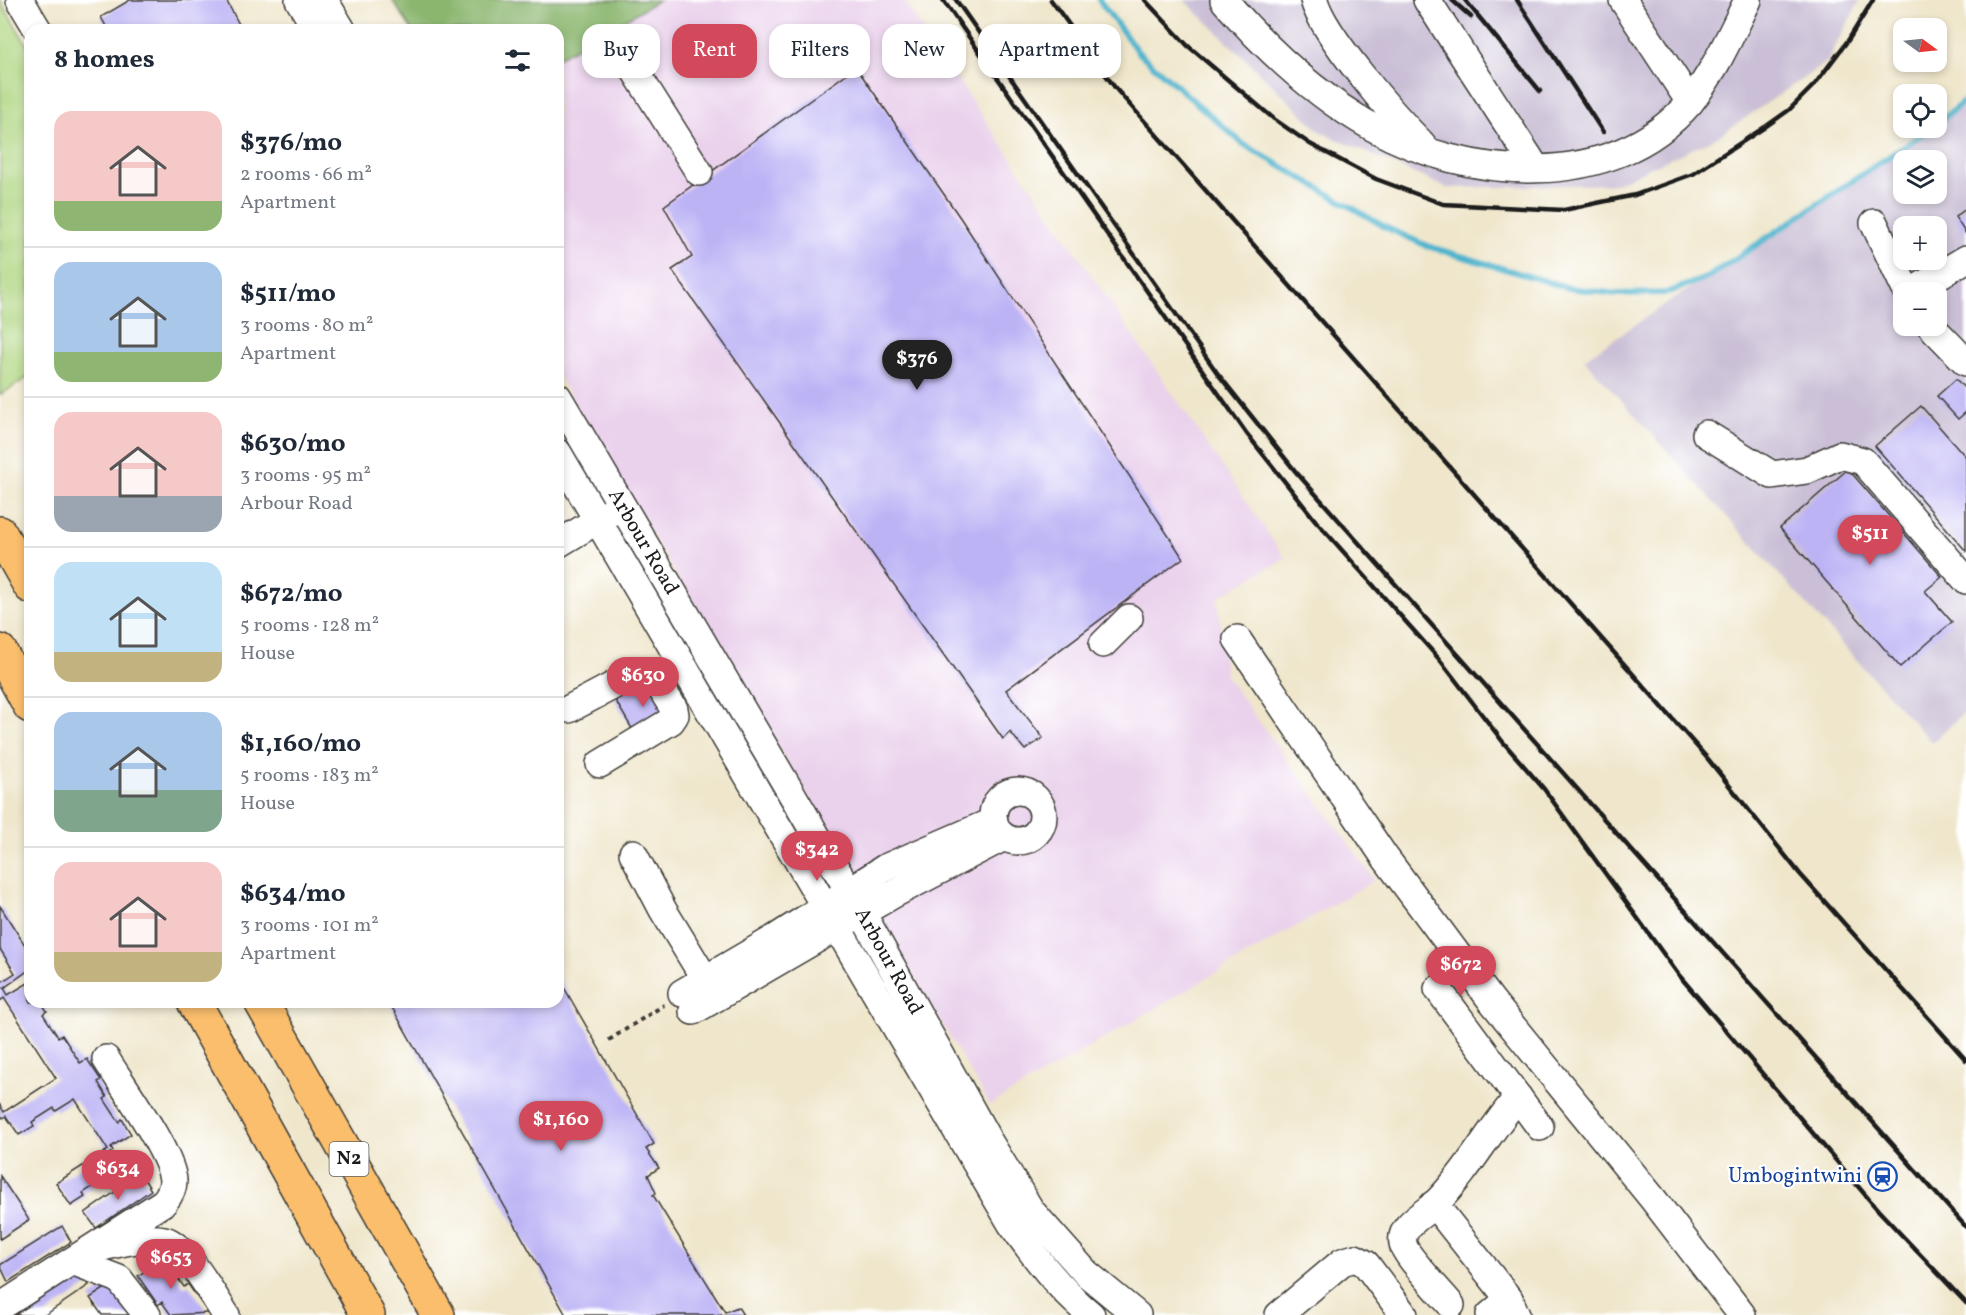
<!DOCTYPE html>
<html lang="en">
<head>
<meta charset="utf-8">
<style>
  :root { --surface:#fff; --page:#f6f6f7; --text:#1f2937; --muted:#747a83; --line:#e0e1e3; --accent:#d1495b }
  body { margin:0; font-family:Vollkorn,serif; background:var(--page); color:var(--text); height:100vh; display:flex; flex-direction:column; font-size:22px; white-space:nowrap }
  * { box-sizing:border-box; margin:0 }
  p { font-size:20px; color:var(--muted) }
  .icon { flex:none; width:33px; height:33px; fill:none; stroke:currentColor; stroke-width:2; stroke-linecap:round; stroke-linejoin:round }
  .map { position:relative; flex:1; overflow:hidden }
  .side { position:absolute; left:24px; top:24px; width:540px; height:984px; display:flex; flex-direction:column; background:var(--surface); border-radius:18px; box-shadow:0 3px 9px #0003 }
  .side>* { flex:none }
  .guide { position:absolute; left:582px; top:24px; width:570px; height:54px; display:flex; gap:12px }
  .needle { width:39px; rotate:105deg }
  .fabs { position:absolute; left:1893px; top:18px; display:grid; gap:12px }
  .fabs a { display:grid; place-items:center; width:54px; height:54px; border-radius:12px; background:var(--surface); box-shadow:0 3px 9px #0003; font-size:30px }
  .price { position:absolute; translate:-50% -51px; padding:0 14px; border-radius:21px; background:var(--accent); color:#fff; font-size:20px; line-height:39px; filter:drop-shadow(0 2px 3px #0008) }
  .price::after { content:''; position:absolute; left:50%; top:36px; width:18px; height:14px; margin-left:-9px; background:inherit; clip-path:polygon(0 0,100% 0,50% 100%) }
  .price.on { background:#222; color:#fff }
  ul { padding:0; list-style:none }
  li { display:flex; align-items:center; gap:18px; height:150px; padding:0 30px }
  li+li { border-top:2px solid var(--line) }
  li span { display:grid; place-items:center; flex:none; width:168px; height:120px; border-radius:18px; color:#555 }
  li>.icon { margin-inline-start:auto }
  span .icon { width:72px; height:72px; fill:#fffc; stroke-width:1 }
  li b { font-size:26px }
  h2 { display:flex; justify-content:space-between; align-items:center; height:72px; padding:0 30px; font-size:26px }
  .chip { padding:0 21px; border-radius:18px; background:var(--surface); box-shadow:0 3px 9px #0003; font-size:21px; line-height:54px }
  .chip.on { background:var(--accent); color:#fff }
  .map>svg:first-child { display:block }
</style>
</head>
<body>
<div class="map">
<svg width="1966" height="1315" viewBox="0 0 1966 1315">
  <rect width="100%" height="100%" fill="#fff"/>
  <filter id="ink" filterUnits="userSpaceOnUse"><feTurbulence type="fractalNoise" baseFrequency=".0167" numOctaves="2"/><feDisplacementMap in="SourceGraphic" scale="12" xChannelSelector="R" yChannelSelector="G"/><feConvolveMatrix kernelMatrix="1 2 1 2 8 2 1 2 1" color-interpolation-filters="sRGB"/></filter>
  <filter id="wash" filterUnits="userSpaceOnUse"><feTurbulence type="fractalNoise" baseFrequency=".008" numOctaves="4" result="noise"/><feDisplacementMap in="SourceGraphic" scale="24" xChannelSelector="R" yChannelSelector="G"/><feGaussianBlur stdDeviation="1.35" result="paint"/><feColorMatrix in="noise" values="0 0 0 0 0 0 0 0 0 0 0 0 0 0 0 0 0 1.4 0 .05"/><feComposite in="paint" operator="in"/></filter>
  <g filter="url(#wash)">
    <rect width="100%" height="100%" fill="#efe6cb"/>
    <path fill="#ead1ec" d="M 659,0 L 903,0 L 1285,558 L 1218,597 L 1225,675 L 1375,880 L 990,1105 L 558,375 L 558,58 Z"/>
    <path fill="#cabfd6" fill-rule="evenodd" d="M 1184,0 L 1860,0 L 1827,62 L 1716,138 L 1614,184 L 1447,188 L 1321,132 Z
      M 1966,103 L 1966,711 L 1932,743 L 1584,359 L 1929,128 L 1936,128 L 1937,123 ZM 1904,160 L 1936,160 L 1936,194 L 1904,194 ZM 1904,226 L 1936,226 L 1936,260 L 1904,260 ZM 1904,292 L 1936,292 L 1936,326 L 1904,326 Z"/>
    <path fill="#aed57f" stroke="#65784e" stroke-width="1.5" d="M 0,0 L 30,50 L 30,376 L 0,395 Z"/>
    <path fill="#8ab66e" stroke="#536945" stroke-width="1.5" d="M 392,0 L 659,0 L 558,58 L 558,30 L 412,30 Z"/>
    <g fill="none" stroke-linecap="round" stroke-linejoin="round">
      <path stroke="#4eb4cd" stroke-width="6" d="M 1099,0 L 1138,52 L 1243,144 L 1385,227 L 1427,246 L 1569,288 L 1617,294 L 1666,293 L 1708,277 L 1932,128
        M 1936,124 L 1966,100"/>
    </g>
    <g id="blocks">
      <path fill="#bcb3f5" d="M 130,0 L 226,0 L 242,30 L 108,30 L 101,17 Z
        M 856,67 L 961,219 L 1183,558 L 1006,690 L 1043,738 L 1025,750 L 1010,732 L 1003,739 L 672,270 L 692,257 L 664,206 Z
        M 1966,209 L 1966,234 L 1955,217 Z
        M 1956,379 L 1966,390 L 1966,412 L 1958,419 L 1937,396 Z
        M 1921,406 L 1966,457 L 1966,551 L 1875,446 Z
        M 1848,469 L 1942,577 L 1925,591 L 1952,622 L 1900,667 L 1780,528 Z
        M 644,679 L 675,715 L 638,739 L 614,698 Z
        M 0,906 L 30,953 L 30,969 L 4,988 L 8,995 L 28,983 L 30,1002 L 41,1002 L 47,1011 L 43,1014 L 58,1037 L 62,1035 L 80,1063 L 87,1059 L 101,1080 L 98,1082 L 107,1097 L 104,1099 L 119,1122 L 122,1119 L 131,1134 L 111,1147 L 113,1151 L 110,1153 L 123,1173 L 109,1182 L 106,1178 L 83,1193 L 85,1197 L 71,1206 L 56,1183 L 108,1150 L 75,1099 L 56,1111 L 54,1108 L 32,1122 L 34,1126 L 19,1135 L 6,1116 L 3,1118 L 0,1114 L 0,1105 L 4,1112 L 56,1078 L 4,998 L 0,1001 L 0,983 L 15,973 L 0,949 Z
        M 558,977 L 654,1144 L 646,1149 L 659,1168 L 648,1175 L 656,1193 L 653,1195 L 725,1312 L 738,1307 L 743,1315 L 566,1315 L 389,1002 L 558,1002 Z
        M 141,1174 L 151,1190 L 96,1228 L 85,1213 Z
        M 0,1176 L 29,1220 L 0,1239 Z
        M 62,1226 L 71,1242 L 8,1282 L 0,1265 Z
        M 164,1258 L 184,1287 L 188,1284 L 208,1313 L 171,1315 L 162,1302 L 158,1305 L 138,1276 Z
        M 80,1271 L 89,1285 L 45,1315 L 15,1315 Z
        M 110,1285 L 141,1315 L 102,1315 L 90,1298 Z"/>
    </g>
  </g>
  <g filter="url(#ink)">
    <use href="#blocks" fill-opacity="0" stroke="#3c3a36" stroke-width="1.5"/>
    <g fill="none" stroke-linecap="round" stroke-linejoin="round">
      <defs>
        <g id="minor">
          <path d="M 20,0 L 38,30"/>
          <path d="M 299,0 L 317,30"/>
          <path d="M 324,0 L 342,30"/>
          <path d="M 1224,0 C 1265,48 1317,96 1372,127 C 1466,180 1613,194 1690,102 C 1714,73 1731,34 1748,0"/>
          <path d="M 1314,0 C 1323,35 1395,117 1422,144"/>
          <path d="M 1427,0 L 1536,168"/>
          <path d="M 1623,0 L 1690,102"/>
          <path d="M 623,52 L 699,172"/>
          <path d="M 1874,223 L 1907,292"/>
          <path d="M 1911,292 L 1966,259"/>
          <path d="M 1931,326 L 1966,362"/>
          <path id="s1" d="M 558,397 L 862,913 L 988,1140 L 1031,1211 L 1086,1273 L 1137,1315"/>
          <path d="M 1706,434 L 1772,475 L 1807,470 L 1840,455 L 1863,461 L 1966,580"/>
          <path d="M 558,453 L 1011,1223 C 1035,1257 1059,1289 1091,1315"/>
          <path d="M 558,544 L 611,512"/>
          <path d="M 1237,639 L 1384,856 L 1491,1000 L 1653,1199 L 1742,1315"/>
          <path d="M 1103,644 L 1129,618"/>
          <path d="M 569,709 L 637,673 L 654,677 L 674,709 L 675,715 L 671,721 L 600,764"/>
          <circle cx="1018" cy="816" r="25"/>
          <path d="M 633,853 L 663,910 L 705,979"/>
          <path d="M 1438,989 L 1540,1127"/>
          <path d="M 682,993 L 774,939 L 885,868 L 994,821"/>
          <path d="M 693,1011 L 892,895 L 1004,837"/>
          <path d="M 1434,1204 L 1509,1299 L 1516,1315"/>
          <path d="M 103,1247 C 121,1243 145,1236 164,1240 C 185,1244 214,1297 226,1315"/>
          <path d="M 72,1261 L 119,1279 L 147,1315"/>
          <path d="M 1451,1305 C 1441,1293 1405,1255 1403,1244 C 1399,1225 1425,1214 1436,1203 C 1468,1171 1489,1131 1518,1097"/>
          <path d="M 0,1307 L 164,1202 C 169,1196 173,1189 173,1181 C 172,1154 122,1085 106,1059"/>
          <path d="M 1279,1315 L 1342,1262 L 1355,1258 L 1366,1264 L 1404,1315"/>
          <path d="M 1490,1315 L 1509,1299"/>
        </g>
        <path id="highway" d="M 0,533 L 30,586
          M 0,651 L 30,706
          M 194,1002 L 368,1315
          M 261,1002 L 438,1315"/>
      </defs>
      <use href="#minor" stroke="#3c3a36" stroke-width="30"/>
      <use href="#highway" stroke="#3c3a36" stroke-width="36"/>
      <path stroke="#3c3a36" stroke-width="4" stroke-dasharray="4.5 4.5" stroke-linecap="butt" d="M 609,1040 L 664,1005"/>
      <use href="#minor" stroke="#fff" stroke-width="27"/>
      <use href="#highway" stroke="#fabe6d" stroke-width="33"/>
      <path stroke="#1c1c1c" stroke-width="4.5" d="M 943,0 L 1247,434 L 1315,520 L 1440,660 L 1503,742 L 1544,789 L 1678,974 L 1878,1210 L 1966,1303
        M 956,0 L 1218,374 L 1296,472 L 1966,1227
        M 1051,0 L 1116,89 L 1708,759 L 1800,874 L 1966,1060
        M 1145,0 L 1187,45 L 1274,119 L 1310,144 L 1376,179 L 1443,204 L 1564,210 L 1635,195 L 1693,174 L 1765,127 L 1789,110 L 1815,84 L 1849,39 L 1873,0
        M 1452,0 L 1471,17
        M 1465,0 L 1540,91
        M 1517,0 L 1603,132"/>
    </g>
  </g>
  <defs>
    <symbol id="station-ring" viewBox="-11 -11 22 22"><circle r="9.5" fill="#fff" stroke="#1a4fb4" stroke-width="1.5"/><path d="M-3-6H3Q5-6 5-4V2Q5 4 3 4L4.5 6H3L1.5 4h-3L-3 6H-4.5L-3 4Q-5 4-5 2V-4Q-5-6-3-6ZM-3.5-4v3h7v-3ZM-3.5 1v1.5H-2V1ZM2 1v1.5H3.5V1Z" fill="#1a4fb4"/></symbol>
  </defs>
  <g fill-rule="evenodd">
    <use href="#station-ring" x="1866" y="1160" width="33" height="33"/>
  </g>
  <g text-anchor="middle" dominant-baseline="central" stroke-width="4.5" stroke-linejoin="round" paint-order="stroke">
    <rect fill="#fff" stroke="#606060" stroke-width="1.5" x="329.5" y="1142" width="39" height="34" rx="4.5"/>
    <g font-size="20" font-weight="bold" fill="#1c1c1c">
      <text x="349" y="1159">N2</text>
    </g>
    <g font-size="21" fill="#1c1c1c" stroke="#fff">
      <text stroke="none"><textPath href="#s1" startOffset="168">Arbour Road</textPath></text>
      <text stroke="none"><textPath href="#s1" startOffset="654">Arbour Road</textPath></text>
    </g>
    <g font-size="21" fill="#164399" stroke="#fff" text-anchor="end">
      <text x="1862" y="1176">Umbogintwini</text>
    </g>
  </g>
</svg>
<div class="fabs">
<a><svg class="needle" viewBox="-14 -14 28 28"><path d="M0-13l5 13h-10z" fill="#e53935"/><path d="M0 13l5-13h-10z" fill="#747a83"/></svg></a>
<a><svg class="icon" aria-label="locate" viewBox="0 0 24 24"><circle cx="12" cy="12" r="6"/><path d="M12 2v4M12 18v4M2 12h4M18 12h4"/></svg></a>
<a><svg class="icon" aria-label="layers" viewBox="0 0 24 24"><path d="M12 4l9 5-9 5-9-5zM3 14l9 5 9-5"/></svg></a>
<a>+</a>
<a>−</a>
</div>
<b class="price on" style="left:917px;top:391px">$376</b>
<b class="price" style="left:1870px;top:566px">$511</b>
<b class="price" style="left:643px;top:708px">$630</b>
<b class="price" style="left:817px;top:882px">$342</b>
<b class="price" style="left:1461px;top:997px">$672</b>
<b class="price" style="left:561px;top:1152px">$1,160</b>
<b class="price" style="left:118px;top:1201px">$634</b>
<b class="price" style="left:171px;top:1290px">$653</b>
<div class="guide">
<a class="chip">Buy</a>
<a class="chip on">Rent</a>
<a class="chip">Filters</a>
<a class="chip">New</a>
<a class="chip">Apartment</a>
</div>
<section class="side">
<h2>8 homes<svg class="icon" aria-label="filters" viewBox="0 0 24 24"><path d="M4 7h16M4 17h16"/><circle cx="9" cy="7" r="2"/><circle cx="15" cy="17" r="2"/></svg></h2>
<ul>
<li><span style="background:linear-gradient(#f6c9c9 75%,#8fb573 0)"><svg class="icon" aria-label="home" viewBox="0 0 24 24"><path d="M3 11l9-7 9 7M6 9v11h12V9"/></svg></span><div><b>$376/mo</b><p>2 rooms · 66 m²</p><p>Apartment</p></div></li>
<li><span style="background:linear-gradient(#a9c7e8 75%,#8fb573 0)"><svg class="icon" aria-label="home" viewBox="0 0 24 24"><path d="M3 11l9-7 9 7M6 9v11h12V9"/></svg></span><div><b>$511/mo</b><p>3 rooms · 80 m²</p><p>Apartment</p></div></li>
<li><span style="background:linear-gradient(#f6c9c9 70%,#9aa5b1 0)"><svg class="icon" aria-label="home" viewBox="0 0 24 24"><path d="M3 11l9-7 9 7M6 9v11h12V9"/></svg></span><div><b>$630/mo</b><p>3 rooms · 95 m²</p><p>Arbour Road</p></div></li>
<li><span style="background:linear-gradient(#bfe0f5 75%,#c2b280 0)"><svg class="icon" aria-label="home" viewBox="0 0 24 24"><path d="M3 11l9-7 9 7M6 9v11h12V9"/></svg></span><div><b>$672/mo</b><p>5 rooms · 128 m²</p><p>House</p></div></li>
<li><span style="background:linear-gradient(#a9c7e8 65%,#7fa58c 0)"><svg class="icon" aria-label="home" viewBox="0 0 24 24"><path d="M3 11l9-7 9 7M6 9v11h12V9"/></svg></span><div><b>$1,160/mo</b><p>5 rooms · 183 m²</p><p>House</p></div></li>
<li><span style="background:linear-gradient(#f6c9c9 75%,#c2b280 0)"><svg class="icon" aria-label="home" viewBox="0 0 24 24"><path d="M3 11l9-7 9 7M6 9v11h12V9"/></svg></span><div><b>$634/mo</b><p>3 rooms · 101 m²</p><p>Apartment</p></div></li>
</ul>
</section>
</div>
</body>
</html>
